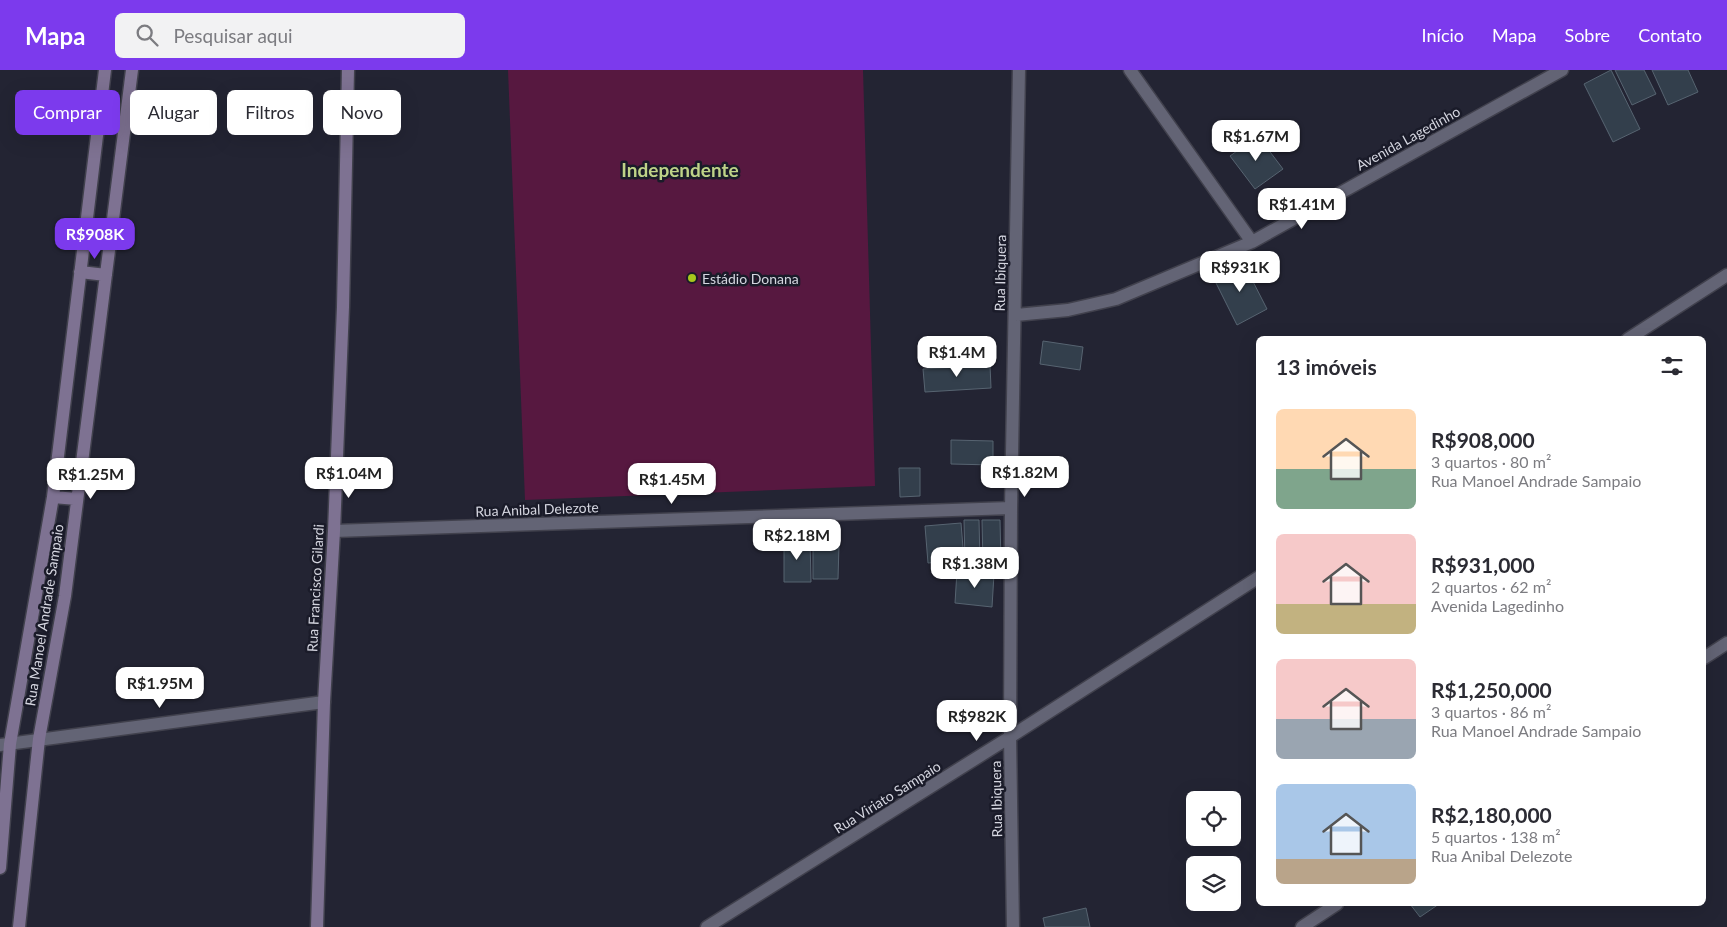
<!DOCTYPE html>
<html lang="pt">
<head>
<meta charset="utf-8">
<style>
  :root { --surface:#fff; --page:#f2f2f3; --text:#2b2b33; --muted:#7c7c81; --accent:#7c3aed }
  body { margin:0; font-family:Lato,sans-serif; background:var(--page); color:var(--text); height:100vh; display:flex; flex-direction:column; font-size:19px; white-space:nowrap }
  * { box-sizing:border-box; margin:0 }
  p { font-size:16px; color:var(--muted) }
  .icon { flex:none; width:28px; height:28px; fill:none; stroke:currentColor; stroke-width:2; stroke-linecap:round; stroke-linejoin:round }
  .map { position:relative; flex:1; overflow:hidden }
  .side { position:absolute; left:1256px; top:266px; width:450px; height:570px; display:flex; flex-direction:column; background:var(--surface); border-radius:8px; box-shadow:0 5px 20px #0002 }
  .side>* { flex:none }
  .top-card { position:absolute; left:15px; top:20px; width:475px; height:45px; display:flex; gap:10px }
  .tools { position:absolute; left:1186px; top:721px; display:grid; gap:10px }
  .tools a { display:grid; place-items:center; width:55px; height:55px; border-radius:8px; background:var(--surface); box-shadow:0 5px 20px #0002; font-size:25px }
  .price { position:absolute; translate:-50% -42px; padding:0 11px; border-radius:10px; background:#fff; color:#222; font-size:16px; line-height:32px; filter:drop-shadow(0 1px 2px #0008) }
  .price::after { content:''; position:absolute; left:50%; top:30px; width:15px; height:11px; margin-left:-8px; background:inherit; clip-path:polygon(0 0,100% 0,50% 100%) }
  .price.selected { background:var(--accent); color:#fff }
  ul { padding:0; list-style:none }
  li { display:flex; align-items:center; gap:15px; height:125px; padding:0 20px }
  li span { display:grid; place-items:center; flex:none; width:140px; height:100px; border-radius:8px; color:#555 }
  li>.icon { margin-inline-start:auto }
  span .icon { width:60px; height:60px; fill:#fffc; stroke-width:1 }
  li b { font-size:21px }
  h2 { display:flex; justify-content:space-between; align-items:center; height:60px; padding:0 20px; font-size:21px }
  .chip { padding:0 18px; border-radius:8px; background:var(--surface); box-shadow:0 5px 20px #0002; font-size:18px; line-height:45px }
  .chip.selected { background:var(--accent); color:#fff }
  header { display:flex; align-items:center; gap:30px; box-sizing:border-box; height:70px; padding:0 25px; background:var(--accent); color:#fff }
  header strong { font-size:24px }
  nav { display:flex; gap:28px; margin-inline-start:auto; font-size:18px }
  .search { width:350px; height:45px; background:var(--page); display:flex; align-items:center; gap:12px; box-sizing:border-box; padding:0 18px; border-radius:8px; color:var(--muted); font-size:19px }
  .map>svg:first-child { display:block }
</style>
</head>
<body>
<header>
<strong>Mapa</strong>
<div class="search"><svg class="icon" aria-label="search" viewBox="0 0 24 24"><circle cx="10" cy="10" r="6"/><path d="M15 15l6 6"/></svg>Pesquisar aqui</div>
<nav><a>Início</a><a>Mapa</a><a>Sobre</a><a>Contato</a></nav>
</header>
<div class="map">
<svg width="1727" height="857" viewBox="0 0 1727 857">
  <rect width="100%" height="100%" fill="#232433"/>
  <path fill="#571840" d="M 508,0 L 863,0 L 875,416 L 525,430 Z"/>
  <path fill="#333f4c" stroke="#576471" d="M 1611,0 L 1640,59 L 1613,72 L 1584,14 Z
    M 1615,0 L 1644,0 L 1656,24 L 1632,35 Z
    M 1652,0 L 1688,0 L 1698,22 L 1668,35 Z
    M 1258,66 L 1283,99 L 1255,119 L 1230,86 Z
    M 1243,192 L 1267,239 L 1237,255 L 1213,207 Z
    M 1043,271 L 1083,277 L 1080,300 L 1040,294 Z
    M 990,295 L 991,318 L 925,322 L 923,299 Z
    M 951,370 L 993,371 L 993,395 L 951,394 Z
    M 899,398 L 920,398 L 920,426 L 900,427 Z
    M 964,450 L 979,450 L 980,492 L 965,492 Z
    M 982,450 L 1000,450 L 1001,494 L 983,494 Z
    M 961,453 L 964,490 L 928,493 L 925,456 Z
    M 784,469 L 810,469 L 811,512 L 784,512 Z
    M 813,475 L 839,475 L 838,509 L 813,509 Z
    M 957,501 L 994,504 L 992,537 L 955,533 Z
    M 1410,834 L 1439,834 L 1420,847 Z
    M 1086,838 L 1090,857 L 1045,857 L 1043,848 Z"/>
  <g fill="none" stroke-linecap="round" stroke-linejoin="round">
    <defs>
      <path id="street" d="M 1130,0 L 1252,172
        M 1015,245 L 1068,240 L 1116,229 L 1252,172 L 1562,0
        M 1628,269 L 1727,205
        M 334,461 L 1011,438
        M 1704,588 L 1727,573
        M 0,675 L 324,632
        M 707,857 L 1010,667 L 1259,507
        M 1013,857 L 1010,667 L 1011,438 L 1019,0
        M 1302,857 L 1337,834"/>
      <path id="secondary" d="M 80,202 L 106,205
        M 53,427 L 77,429
        M 0,798 L 10,674 L 53,427 L 105,0
        M 19,857 L 39,669 L 65,526 L 132,0
        M 317,857 L 324,632 L 334,461 L 343,237 L 348,0"/>
    </defs>
    <use href="#street" stroke="#41414d" stroke-width="15"/>
    <use href="#secondary" stroke="#41414d" stroke-width="15"/>
    <use href="#street" stroke="#636475" stroke-width="12"/>
    <use href="#secondary" stroke="#7e7292" stroke-width="12"/>
  </g>
  <circle fill="#a8c71d" stroke="#1a1b29" stroke-width="2" cx="692" cy="208" r="5"/>
  <g text-anchor="middle" dominant-baseline="central" stroke-width="5" stroke-linejoin="round" paint-order="stroke">
    <g font-size="14" fill="#d5d6e0" stroke="#1a1b29">
      <text transform="translate(1408 68) rotate(-29)">Avenida Lagedinho</text>
      <text transform="translate(1000 203) rotate(-89)">Rua Ibiquera</text>
      <text transform="translate(537 439) rotate(-2)">Rua Anibal Delezote</text>
      <text transform="translate(315 518) rotate(-87)">Rua Francisco Gilardi</text>
      <text transform="translate(44 545) rotate(-81)">Rua Manoel Andrade Sampaio</text>
      <text transform="translate(887 727) rotate(-32)">Rua Viriato Sampaio</text>
      <text transform="translate(996 729) rotate(-91)">Rua Ibiquera</text>
    </g>
    <g font-size="14" fill="#d5d6e0" stroke="#1a1b29" text-anchor="start">
      <text x="702" y="208">Estádio Donana</text>
    </g>
    <g font-size="19" font-weight="bold" fill="#bfd388" stroke="#1a1b29">
      <text x="680" y="99">Independente</text>
    </g>
  </g>
</svg>
<div class="tools">
<a><svg class="icon" aria-label="locate" viewBox="0 0 24 24"><circle cx="12" cy="12" r="6"/><path d="M12 2v4M12 18v4M2 12h4M18 12h4"/></svg></a>
<a><svg class="icon" aria-label="layers" viewBox="0 0 24 24"><path d="M12 4l9 5-9 5-9-5zM3 14l9 5 9-5"/></svg></a>
</div>
<b class="price" style="left:1256px;top:92px">R$1.67M</b>
<b class="price" style="left:1302px;top:160px">R$1.41M</b>
<b class="price selected" style="left:95px;top:190px">R$908K</b>
<b class="price" style="left:1240px;top:223px">R$931K</b>
<b class="price" style="left:957px;top:308px">R$1.4M</b>
<b class="price" style="left:1025px;top:428px">R$1.82M</b>
<b class="price" style="left:349px;top:429px">R$1.04M</b>
<b class="price" style="left:91px;top:430px">R$1.25M</b>
<b class="price" style="left:672px;top:435px">R$1.45M</b>
<b class="price" style="left:797px;top:491px">R$2.18M</b>
<b class="price" style="left:975px;top:519px">R$1.38M</b>
<b class="price" style="left:160px;top:639px">R$1.95M</b>
<b class="price" style="left:977px;top:672px">R$982K</b>
<div class="top-card">
<a class="chip selected">Comprar</a>
<a class="chip">Alugar</a>
<a class="chip">Filtros</a>
<a class="chip">Novo</a>
</div>
<section class="side">
<h2>13 imóveis<svg class="icon" aria-label="filters" viewBox="0 0 24 24"><path d="M4 7h16M4 17h16"/><circle cx="9" cy="7" r="2"/><circle cx="15" cy="17" r="2"/></svg></h2>
<ul>
<li><span style="background:linear-gradient(#ffd9b3 60%,#7fa58c 0)"><svg class="icon" aria-label="home" viewBox="0 0 24 24"><path d="M3 11l9-7 9 7M6 9v11h12V9"/></svg></span><div><b>R$908,000</b><p>3 quartos · 80 m²</p><p>Rua Manoel Andrade Sampaio</p></div></li>
<li><span style="background:linear-gradient(#f6c9c9 70%,#c2b280 0)"><svg class="icon" aria-label="home" viewBox="0 0 24 24"><path d="M3 11l9-7 9 7M6 9v11h12V9"/></svg></span><div><b>R$931,000</b><p>2 quartos · 62 m²</p><p>Avenida Lagedinho</p></div></li>
<li><span style="background:linear-gradient(#f6c9c9 60%,#9aa5b1 0)"><svg class="icon" aria-label="home" viewBox="0 0 24 24"><path d="M3 11l9-7 9 7M6 9v11h12V9"/></svg></span><div><b>R$1,250,000</b><p>3 quartos · 86 m²</p><p>Rua Manoel Andrade Sampaio</p></div></li>
<li><span style="background:linear-gradient(#a9c7e8 75%,#b9a48a 0)"><svg class="icon" aria-label="home" viewBox="0 0 24 24"><path d="M3 11l9-7 9 7M6 9v11h12V9"/></svg></span><div><b>R$2,180,000</b><p>5 quartos · 138 m²</p><p>Rua Anibal Delezote</p></div></li>
</ul>
</section>
</div>
</body>
</html>
